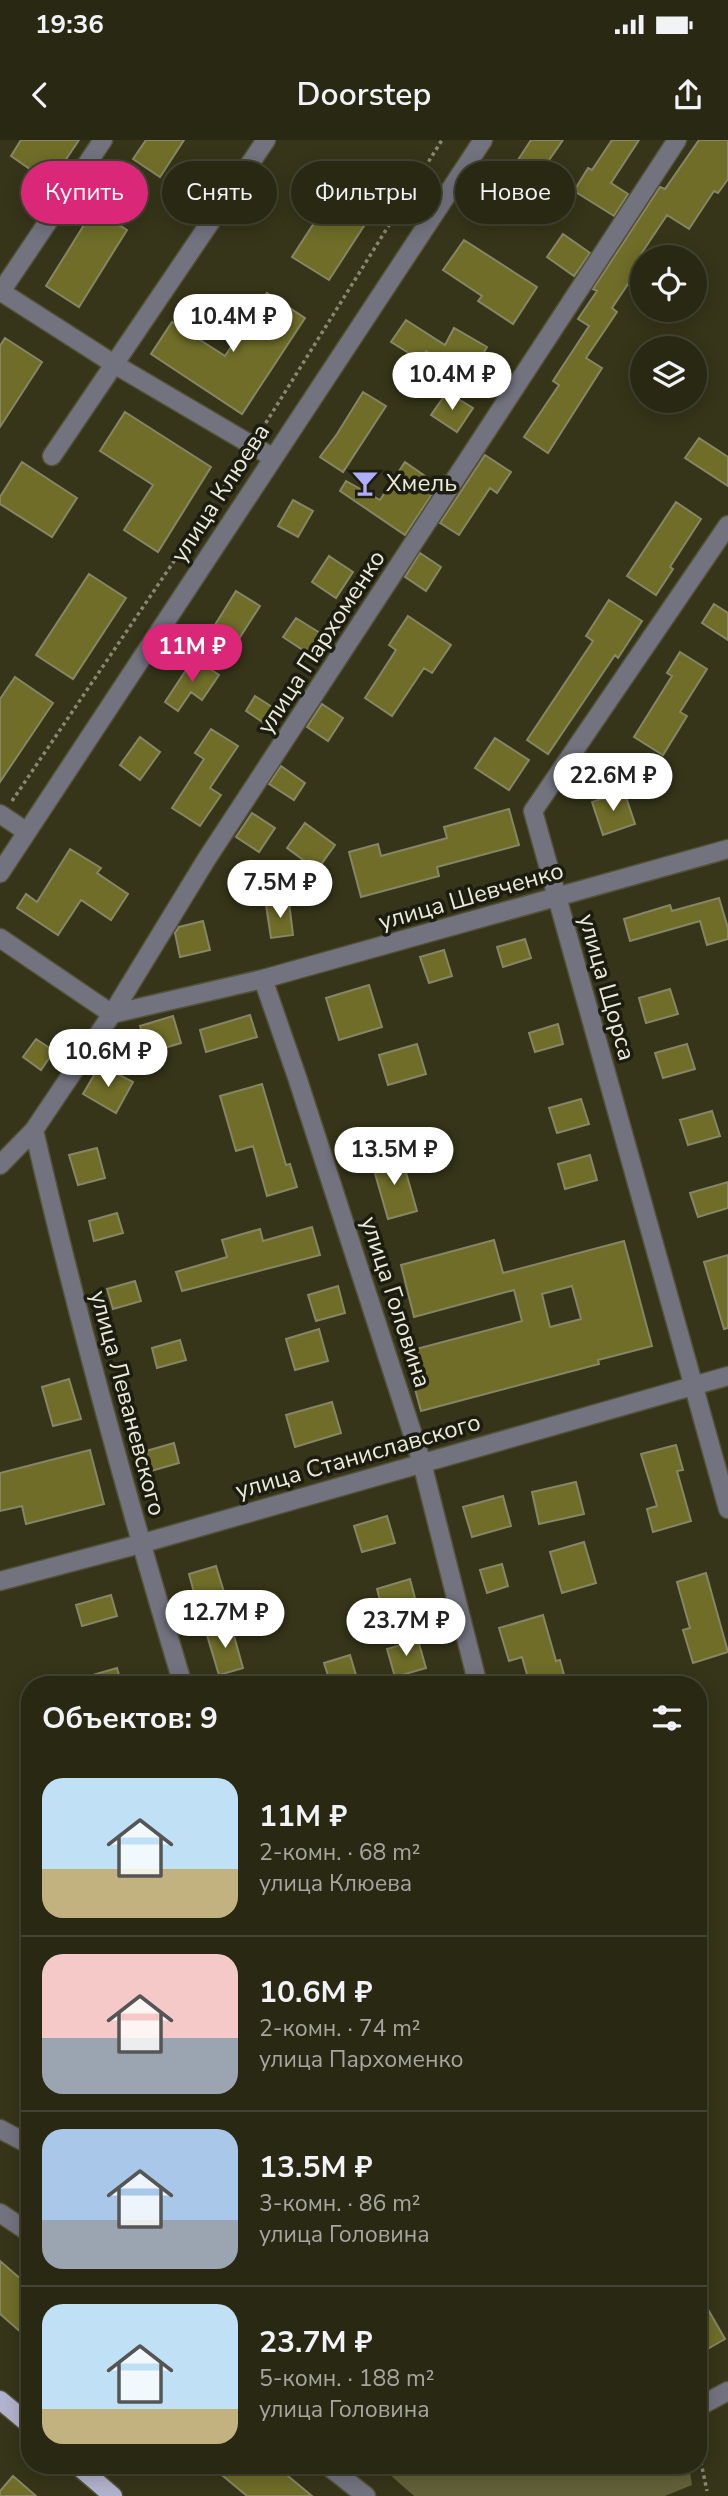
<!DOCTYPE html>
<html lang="ru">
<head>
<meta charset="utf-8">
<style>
  :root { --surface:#282813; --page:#30301c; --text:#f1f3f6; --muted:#a5a6a0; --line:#443; --accent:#db2777 }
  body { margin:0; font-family:"Nunito Sans",sans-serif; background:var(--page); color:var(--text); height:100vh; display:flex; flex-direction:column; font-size:26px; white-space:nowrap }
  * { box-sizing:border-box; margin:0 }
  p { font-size:23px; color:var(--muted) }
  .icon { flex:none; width:38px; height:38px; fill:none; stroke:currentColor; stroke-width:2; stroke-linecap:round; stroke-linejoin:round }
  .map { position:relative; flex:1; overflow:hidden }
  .details { position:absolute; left:21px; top:1536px; width:686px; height:798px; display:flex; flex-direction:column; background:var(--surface); border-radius:28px; box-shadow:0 4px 18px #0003,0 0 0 2px var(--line) }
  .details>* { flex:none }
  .guide { position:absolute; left:21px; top:21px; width:686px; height:63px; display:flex; gap:14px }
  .tools { position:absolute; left:630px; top:105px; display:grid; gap:14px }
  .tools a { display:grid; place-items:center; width:77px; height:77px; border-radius:50%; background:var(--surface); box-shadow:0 4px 18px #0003,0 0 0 2px var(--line); font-size:35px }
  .price { position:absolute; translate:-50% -60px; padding:0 16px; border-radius:24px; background:#fff; color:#222; font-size:23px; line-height:46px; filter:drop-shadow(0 2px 4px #0008) }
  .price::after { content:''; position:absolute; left:50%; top:42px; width:21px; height:16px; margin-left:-10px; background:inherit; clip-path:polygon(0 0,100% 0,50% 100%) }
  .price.on { background:var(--accent); color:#fff }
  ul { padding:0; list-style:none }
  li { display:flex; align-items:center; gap:21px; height:175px; padding:0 21px }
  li+li { border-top:2px solid var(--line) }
  li span { display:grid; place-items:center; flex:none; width:196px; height:140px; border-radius:21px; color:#555 }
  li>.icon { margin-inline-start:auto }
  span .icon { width:84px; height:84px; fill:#fffc; stroke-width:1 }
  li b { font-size:30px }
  h2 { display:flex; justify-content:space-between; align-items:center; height:84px; padding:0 21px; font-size:30px }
  .chip { padding:0 24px; border-radius:32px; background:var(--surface); box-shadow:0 4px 18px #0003,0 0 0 2px var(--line); font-size:24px; line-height:63px }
  .chip.on { background:var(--accent); color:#fff }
  .status { display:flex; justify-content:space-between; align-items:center; height:49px; padding:0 35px; background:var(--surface); direction:ltr }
  .status svg { height:19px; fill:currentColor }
  header { display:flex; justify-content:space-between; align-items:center; height:91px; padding:0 21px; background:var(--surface); font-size:32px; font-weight:600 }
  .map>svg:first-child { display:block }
</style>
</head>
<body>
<div class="status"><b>19:36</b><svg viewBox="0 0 49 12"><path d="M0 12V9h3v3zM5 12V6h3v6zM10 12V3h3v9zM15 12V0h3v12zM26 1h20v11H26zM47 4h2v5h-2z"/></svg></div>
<header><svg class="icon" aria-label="back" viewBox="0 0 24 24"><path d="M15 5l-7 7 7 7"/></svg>Doorstep<svg class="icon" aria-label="share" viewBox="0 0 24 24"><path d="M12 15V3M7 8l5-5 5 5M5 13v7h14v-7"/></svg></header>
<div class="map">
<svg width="728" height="2356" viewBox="0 0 728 2356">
  <rect width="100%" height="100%" fill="#363519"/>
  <path fill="#626138" d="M 380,2326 L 689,2326 L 692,2345 L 665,2356 L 414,2356 Z"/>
  <path fill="#6f6d28" stroke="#868666" stroke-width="2" fill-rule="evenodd" d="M 21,0 L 79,0 L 50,43 L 11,16 Z
    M 146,0 L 184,0 L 160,37 L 133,19 Z
    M 531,0 L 563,0 L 522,59 L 501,46 Z
    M 612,0 L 639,0 L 611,43 L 628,54 L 614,76 L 574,51 L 588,28 L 592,30 Z
    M 699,0 L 728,0 L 728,39 L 718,53 L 714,51 L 689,89 L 667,75 L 637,120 L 642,123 L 612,168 L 617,172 L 586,218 L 602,228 L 548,313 L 524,297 L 559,245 L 553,241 L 589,186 L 578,179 L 597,151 L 593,149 L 660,47 L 665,49 Z
    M 347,32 L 384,55 L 329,140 L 292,117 Z
    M 94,69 L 127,90 L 79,167 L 46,146 Z
    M 563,94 L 590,113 L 574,136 L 547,117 Z
    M 464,100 L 537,147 L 513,184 L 478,161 L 482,156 L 443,130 Z
    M 267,153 L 305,178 L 242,274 L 151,214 L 172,182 L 225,216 Z
    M 406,180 L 445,205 L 454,188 L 487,207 L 470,236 L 426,211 L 420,220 L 391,202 Z
    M 5,198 L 42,222 L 0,287 L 0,206 Z
    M 363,252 L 386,266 L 343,332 L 320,317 L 337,294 Z
    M 447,252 L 473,268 L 457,292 L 431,275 Z
    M 125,272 L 211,327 L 158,412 L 124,390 L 153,345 L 100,311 Z
    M 699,298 L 728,317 L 728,346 L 685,318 Z
    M 485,315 L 511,332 L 497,353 L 490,348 L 459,395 L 440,383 Z
    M 22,322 L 77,358 L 52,397 L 0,364 L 0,357 Z
    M 405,322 L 438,345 L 405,395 L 340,351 L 346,341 L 380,360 Z
    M 293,360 L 313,371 L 298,397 L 278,386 Z
    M 676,362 L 701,379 L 670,427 L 673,429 L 656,455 L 627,436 Z
    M 420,413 L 441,427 L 426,451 L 405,437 Z
    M 329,416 L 353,432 L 336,458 L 312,442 Z
    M 89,434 L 126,458 L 73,539 L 36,515 Z
    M 236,451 L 260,466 L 233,508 L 210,493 Z
    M 609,460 L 642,481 L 618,518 L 615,515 L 548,614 L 527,600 L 593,501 L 586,496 Z
    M 714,464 L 728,473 L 728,500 L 702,483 Z
    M 408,476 L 451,505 L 432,533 L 424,528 L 392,576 L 365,558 L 396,510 L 389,505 Z
    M 296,478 L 328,498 L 315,518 L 283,497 Z
    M 680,512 L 707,529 L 680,572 L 687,576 L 663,615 L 634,597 L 672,536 L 667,533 Z
    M 194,518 L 219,535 L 202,560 L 191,552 L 178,571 L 165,562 Z
    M 15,537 L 53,563 L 0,642 L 0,559 Z
    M 255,556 L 280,572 L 270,587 L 246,571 Z
    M 322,564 L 343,578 L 328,601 L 307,587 Z
    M 211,589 L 238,606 L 210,648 L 221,655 L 200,686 L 172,668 L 204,619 L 195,613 Z
    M 140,597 L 160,612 L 140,640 L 120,625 Z
    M 495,598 L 529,620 L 509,650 L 475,628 Z
    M 281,626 L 305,643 L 294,660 L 269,644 Z
    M 624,651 L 635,684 L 603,695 L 592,662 Z
    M 509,669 L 519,705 L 437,727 L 439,736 L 361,757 L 349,712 L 378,704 L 381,716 L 447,698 L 444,687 Z
    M 252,673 L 275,688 L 259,712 L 236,697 Z
    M 305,683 L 335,705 L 317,730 L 287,708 Z
    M 70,709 L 101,728 L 97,733 L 128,754 L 111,780 L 81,760 L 58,795 L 17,768 L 26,754 L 37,762 Z
    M 719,758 L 728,788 L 728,799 L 707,805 L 700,781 L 630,801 L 624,779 L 670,765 L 672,771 Z
    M 289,762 L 293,795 L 271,798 L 266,765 Z
    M 203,781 L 210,810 L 180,817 L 175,793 L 179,787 Z
    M 525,799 L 531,818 L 503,827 L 497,807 Z
    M 444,810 L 452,836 L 429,843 L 420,817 Z
    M 369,845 L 382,887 L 339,900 L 326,858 Z
    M 670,849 L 678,874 L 646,883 L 639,858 Z
    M 250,875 L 257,897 L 206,912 L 200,890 Z
    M 173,876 L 181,903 L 148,913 L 140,886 Z
    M 558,884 L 563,904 L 535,912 L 529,893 Z
    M 36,899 L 54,911 L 41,930 L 23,917 Z
    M 417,904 L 426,934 L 388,945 L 379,915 Z
    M 687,904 L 695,929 L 663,938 L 655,913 Z
    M 100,925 L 133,942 L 116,973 L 83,954 Z
    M 262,944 L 286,1025 L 290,1024 L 297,1047 L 267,1056 L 253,1006 L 236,1011 L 220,956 Z
    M 581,959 L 589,984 L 557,993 L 549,968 Z
    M 712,971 L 720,996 L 688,1005 L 680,980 Z
    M 97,1008 L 105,1038 L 78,1045 L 69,1015 Z
    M 401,1015 L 417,1071 L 388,1079 L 372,1023 Z
    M 590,1015 L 597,1040 L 565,1049 L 558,1024 Z
    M 728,1042 L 728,1068 L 698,1077 L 690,1053 Z
    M 117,1073 L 123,1093 L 94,1101 L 89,1081 Z
    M 312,1087 L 320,1115 L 182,1151 L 176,1132 L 227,1117 L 222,1100 L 260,1089 L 263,1101 Z
    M 494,1100 L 503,1133 L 624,1101 L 652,1206 L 598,1220 L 599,1224 L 421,1271 L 405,1212 L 522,1181 L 514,1150 L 414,1177 L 401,1125 ZM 572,1146 L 581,1179 L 550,1187 L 542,1154 Z
    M 728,1115 L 728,1188 L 724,1189 L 704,1122 Z
    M 135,1141 L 141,1161 L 113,1169 L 107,1149 Z
    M 338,1146 L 345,1173 L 316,1181 L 308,1155 Z
    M 319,1189 L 328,1221 L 295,1230 L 286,1199 Z
    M 180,1200 L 186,1220 L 157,1228 L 152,1208 Z
    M 69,1239 L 81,1279 L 53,1286 L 42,1247 Z
    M 332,1262 L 341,1293 L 295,1307 L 286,1275 Z
    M 174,1303 L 179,1323 L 151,1331 L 146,1311 Z
    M 676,1305 L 683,1330 L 677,1331 L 691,1381 L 653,1392 L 647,1369 L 657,1366 L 641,1314 Z
    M 90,1310 L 104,1364 L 26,1384 L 22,1366 L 0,1371 L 0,1333 Z
    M 576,1342 L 584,1374 L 539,1384 L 532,1352 Z
    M 503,1356 L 511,1386 L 472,1397 L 463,1367 Z
    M 387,1376 L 395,1403 L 362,1412 L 354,1386 Z
    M 584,1402 L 596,1443 L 562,1453 L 550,1412 Z
    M 502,1424 L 508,1446 L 487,1453 L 480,1430 Z
    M 216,1426 L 224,1452 L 196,1460 L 189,1434 Z
    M 706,1433 L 728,1512 L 693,1523 L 683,1490 L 690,1488 L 677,1442 Z
    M 410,1439 L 415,1458 L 382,1468 L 377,1449 Z
    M 111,1455 L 117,1476 L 82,1486 L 76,1465 Z
    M 543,1475 L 556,1521 L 560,1520 L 566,1542 L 555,1545 L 530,1545 L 522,1517 L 509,1521 L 499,1488 Z
    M 231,1485 L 243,1528 L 219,1535 L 206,1492 Z
    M 418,1500 L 426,1528 L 395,1537 L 387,1509 Z
    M 350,1515 L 359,1545 L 331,1545 L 324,1523 Z
    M 117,1528 L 122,1545 L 72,1545 L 72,1541 Z
    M 0,2121 L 30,2147 L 30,2200 L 0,2174 Z
    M 698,2152 L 725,2199 L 704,2211 L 698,2201 Z
    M 211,2326 L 276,2326 L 312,2356 L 247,2356 Z
    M 13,2336 L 36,2356 L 0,2356 L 0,2351 Z"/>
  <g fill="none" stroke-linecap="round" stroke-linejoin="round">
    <defs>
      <path id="minor" d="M 0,151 L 114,224 L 272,317
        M 0,153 L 103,0
        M 52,316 L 266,0
        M 728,385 L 533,671 L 728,1369
        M 0,674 L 27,692
        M 0,733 L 483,0
        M 0,798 L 112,874 L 263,839 L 728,709
        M 263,839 L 297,937 L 422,1323 L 478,1545
        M 34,990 C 77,1177 128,1362 183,1545
        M 0,1025 L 34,990 L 112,874 L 206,720 L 677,0
        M 0,1441 L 140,1404 L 728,1236
        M 0,1989 L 30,2005
        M 0,2073 L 30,2093
        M 698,2267 L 728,2251
        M 328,2326 L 366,2356"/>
      <path id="major" d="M 0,2260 L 30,2285
        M 78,2326 L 113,2356"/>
    </defs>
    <use href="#minor" stroke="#535238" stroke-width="21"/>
    <use href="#major" stroke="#535238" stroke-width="21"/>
    <path stroke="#888871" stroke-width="3.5" stroke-dasharray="3.5 3.5" stroke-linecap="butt" d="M 262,289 L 442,0
      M 12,661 L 243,319
      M 698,2308 L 707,2351"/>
    <use href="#minor" stroke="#737380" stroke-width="18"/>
    <use href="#major" stroke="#b1b2cd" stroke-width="18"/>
  </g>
  <defs>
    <symbol id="bar-bare" viewBox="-9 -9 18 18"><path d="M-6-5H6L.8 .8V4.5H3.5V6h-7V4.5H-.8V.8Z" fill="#afaefa" stroke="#1c1c10" stroke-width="2.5" paint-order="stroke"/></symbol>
  </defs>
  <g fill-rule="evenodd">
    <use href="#bar-bare" x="346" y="324" width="38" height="38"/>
  </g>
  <g text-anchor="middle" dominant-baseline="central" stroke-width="7" stroke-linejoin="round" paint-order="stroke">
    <g font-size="24" fill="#e9ead9" stroke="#1c1c10" text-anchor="start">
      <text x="386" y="343">Хмель</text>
    </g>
    <g font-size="24" fill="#e9ead9" stroke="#1c1c10">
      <text transform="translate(220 353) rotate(-57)">улица Клюева</text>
      <text transform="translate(321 502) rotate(-57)">улица Пархоменко</text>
      <text transform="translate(471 756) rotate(-16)">улица Шевченко</text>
      <text transform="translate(607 847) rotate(74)">улица Щорса</text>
      <text transform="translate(396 1162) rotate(72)">улица Головина</text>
      <text transform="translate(128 1263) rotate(75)">улица Леваневского</text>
      <text transform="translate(358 1316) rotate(-16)">улица Станиславского</text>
    </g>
  </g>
</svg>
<div class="tools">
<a><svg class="icon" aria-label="locate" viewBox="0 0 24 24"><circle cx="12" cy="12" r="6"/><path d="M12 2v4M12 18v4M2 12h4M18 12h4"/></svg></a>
<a><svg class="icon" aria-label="layers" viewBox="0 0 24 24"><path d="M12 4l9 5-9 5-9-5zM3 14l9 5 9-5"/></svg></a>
</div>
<b class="price" style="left:233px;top:214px">10.4M ₽</b>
<b class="price" style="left:452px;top:272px">10.4M ₽</b>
<b class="price on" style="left:192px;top:544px">11M ₽</b>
<b class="price" style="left:613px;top:673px">22.6M ₽</b>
<b class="price" style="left:280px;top:780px">7.5M ₽</b>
<b class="price" style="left:108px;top:949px">10.6M ₽</b>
<b class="price" style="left:394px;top:1047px">13.5M ₽</b>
<b class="price" style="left:225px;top:1510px">12.7M ₽</b>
<b class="price" style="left:406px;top:1518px">23.7M ₽</b>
<div class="guide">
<a class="chip on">Купить</a>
<a class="chip">Снять</a>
<a class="chip">Фильтры</a>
<a class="chip">Новое</a>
</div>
<section class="details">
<h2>Объектов: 9<svg class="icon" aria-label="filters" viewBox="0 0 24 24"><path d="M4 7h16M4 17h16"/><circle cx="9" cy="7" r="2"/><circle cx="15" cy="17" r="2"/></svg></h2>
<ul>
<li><span style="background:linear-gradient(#bfe0f5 65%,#c2b280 0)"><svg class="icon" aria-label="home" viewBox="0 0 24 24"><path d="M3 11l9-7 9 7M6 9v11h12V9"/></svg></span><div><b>11M ₽</b><p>2-комн. · 68 m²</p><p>улица Клюева</p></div></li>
<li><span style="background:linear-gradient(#f6c9c9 60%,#9aa5b1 0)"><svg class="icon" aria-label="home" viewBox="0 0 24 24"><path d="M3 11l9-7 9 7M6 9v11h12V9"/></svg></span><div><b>10.6M ₽</b><p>2-комн. · 74 m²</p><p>улица Пархоменко</p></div></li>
<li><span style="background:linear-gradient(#a9c7e8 65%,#9aa5b1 0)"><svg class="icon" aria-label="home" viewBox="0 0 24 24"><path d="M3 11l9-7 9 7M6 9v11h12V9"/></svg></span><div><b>13.5M ₽</b><p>3-комн. · 86 m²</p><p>улица Головина</p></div></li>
<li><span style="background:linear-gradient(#bfe0f5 75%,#c2b280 0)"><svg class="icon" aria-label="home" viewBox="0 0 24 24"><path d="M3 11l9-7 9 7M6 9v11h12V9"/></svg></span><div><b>23.7M ₽</b><p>5-комн. · 188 m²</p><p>улица Головина</p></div></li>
</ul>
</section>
</div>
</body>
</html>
